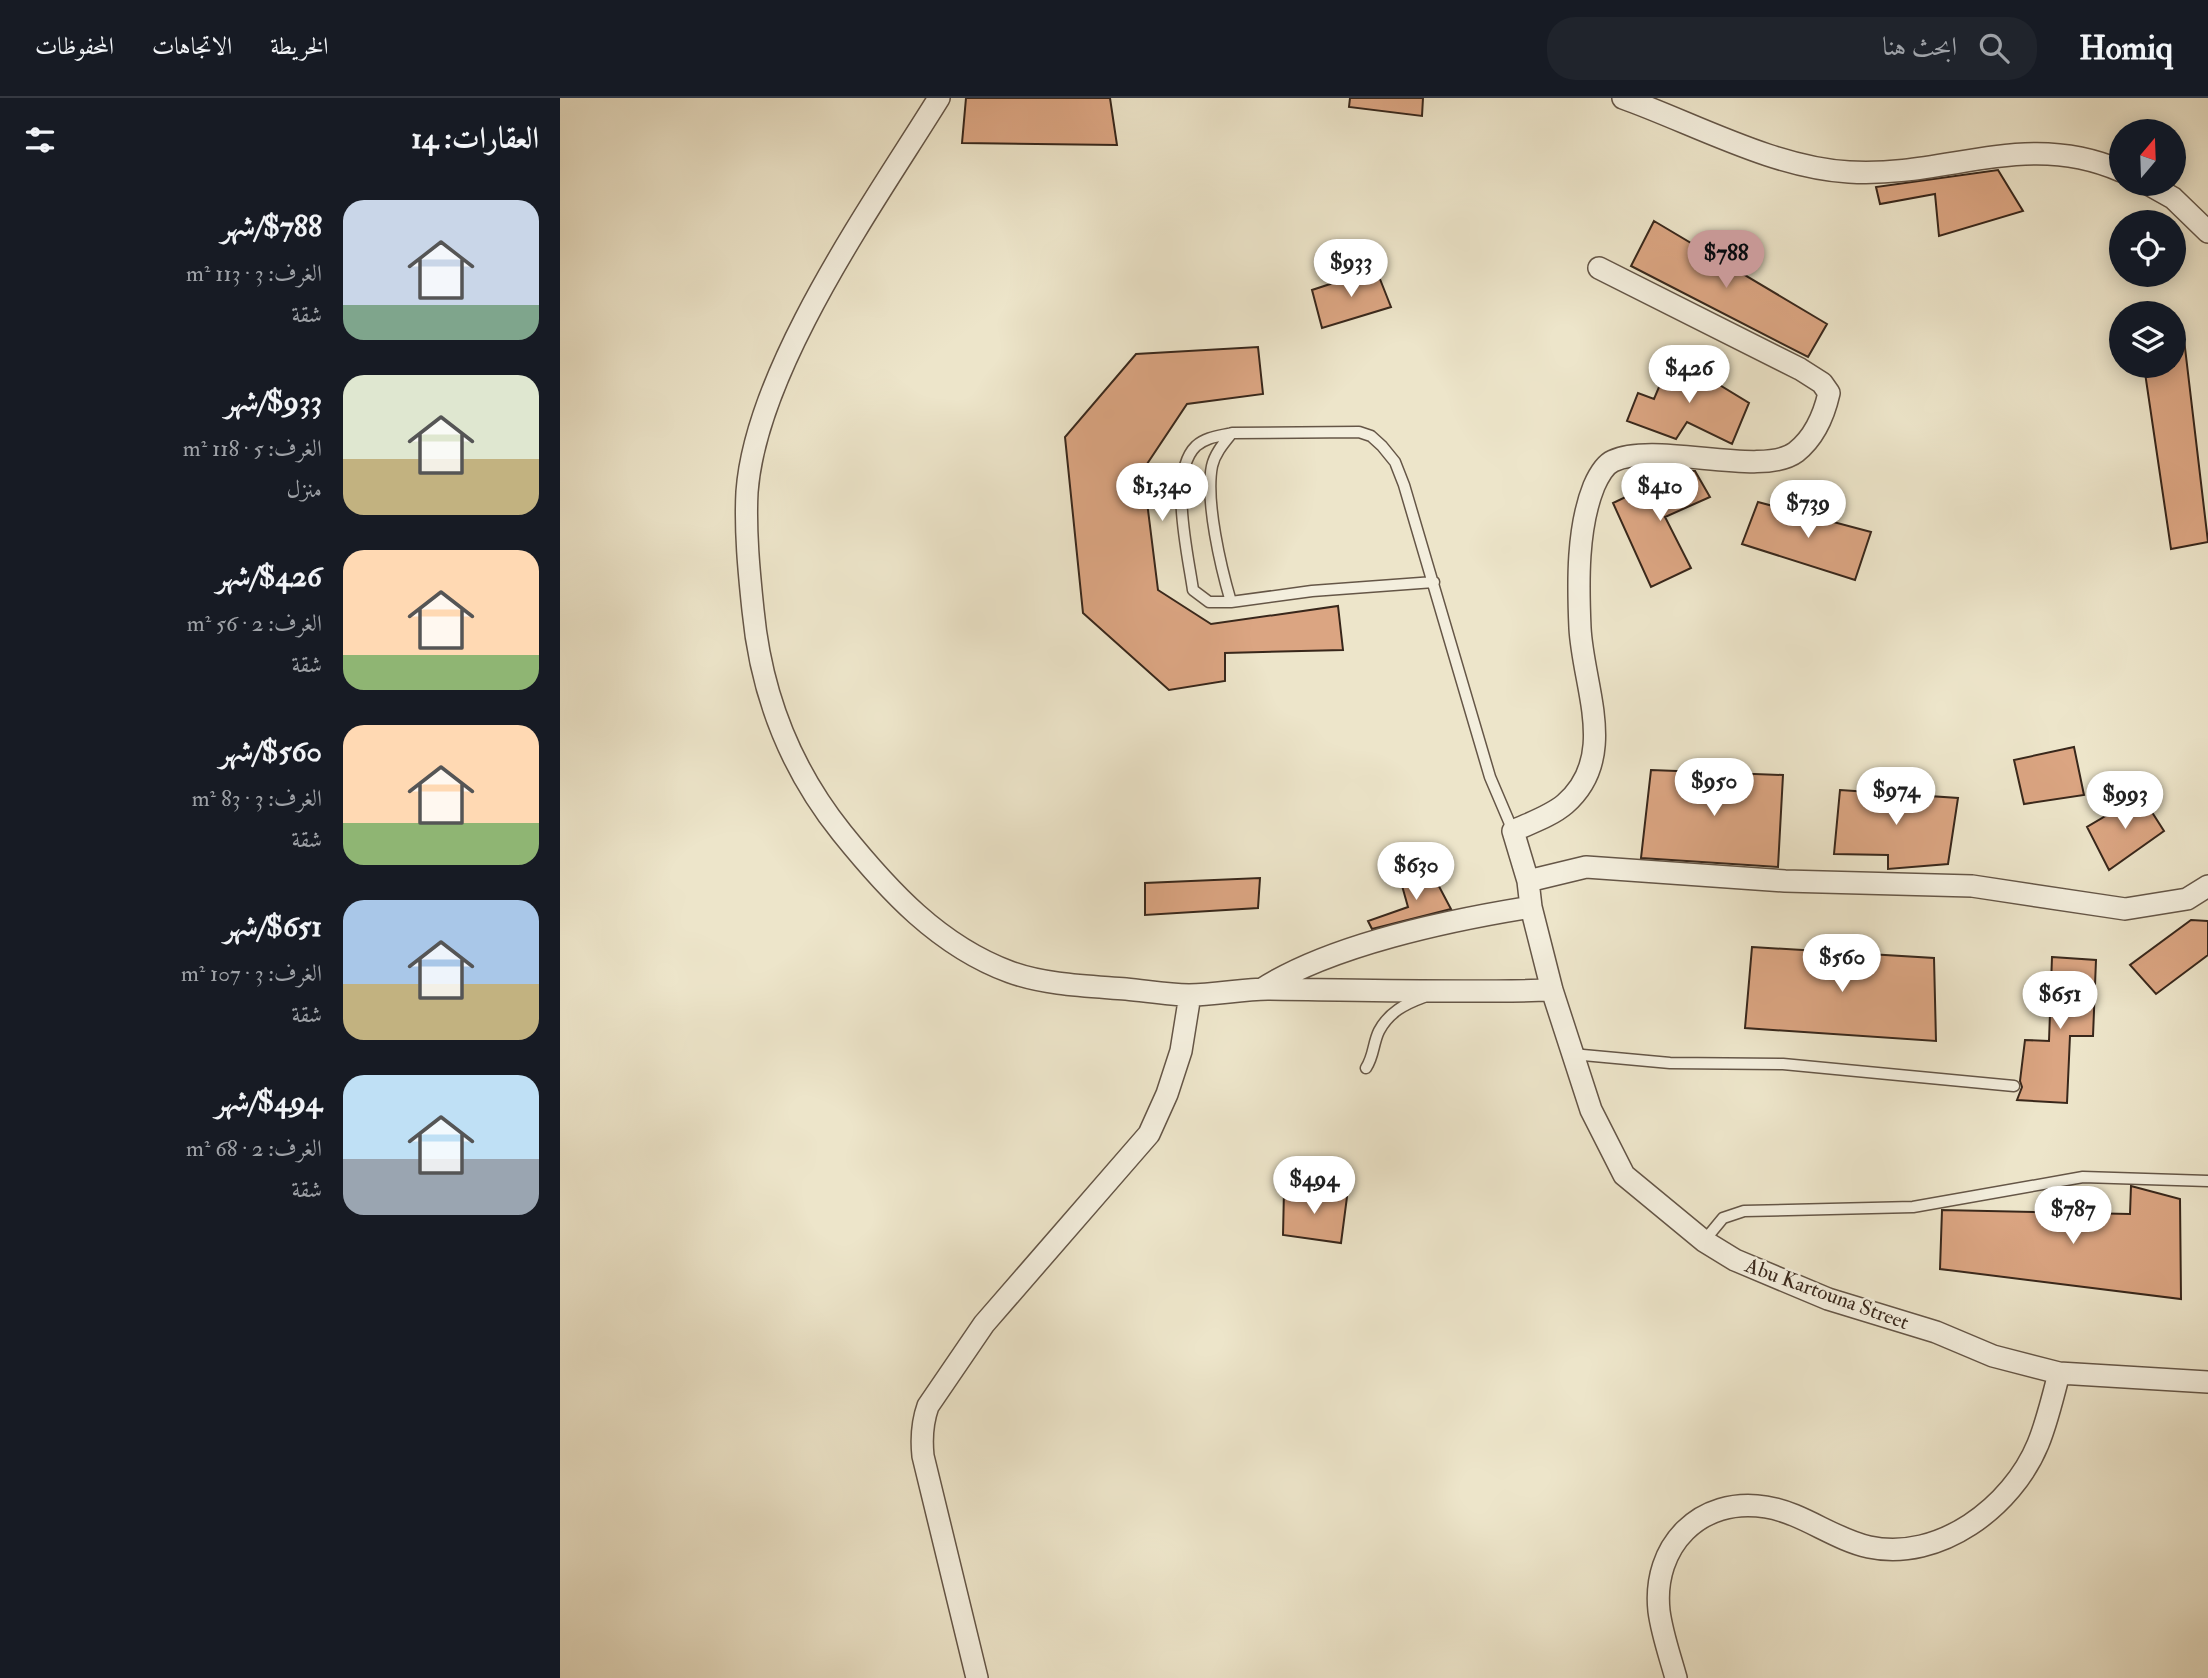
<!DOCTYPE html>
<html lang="ar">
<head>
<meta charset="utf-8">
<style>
  :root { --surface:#171b24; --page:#20242c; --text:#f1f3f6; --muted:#9ea1a6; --line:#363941; --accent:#c59692 }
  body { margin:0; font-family:"IM FELL Double Pica",Amiri,serif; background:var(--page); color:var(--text); direction:rtl; height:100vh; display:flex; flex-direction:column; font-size:26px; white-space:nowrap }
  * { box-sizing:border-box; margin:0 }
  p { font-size:23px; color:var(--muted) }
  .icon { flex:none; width:38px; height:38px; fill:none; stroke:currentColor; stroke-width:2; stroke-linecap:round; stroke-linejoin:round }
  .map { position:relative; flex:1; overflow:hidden; direction:ltr }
  .details { display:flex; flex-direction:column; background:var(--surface); width:560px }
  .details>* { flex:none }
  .needle { width:46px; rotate:19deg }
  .controls { position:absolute; left:1549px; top:21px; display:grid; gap:14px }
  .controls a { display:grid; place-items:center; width:77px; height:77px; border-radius:50%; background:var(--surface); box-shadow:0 4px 18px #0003; font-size:35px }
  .price { position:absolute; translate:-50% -60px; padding:0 16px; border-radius:24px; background:#fff; color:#222; font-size:23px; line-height:46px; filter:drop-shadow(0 2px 4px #0008) }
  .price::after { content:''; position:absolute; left:50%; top:42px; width:21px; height:16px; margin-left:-10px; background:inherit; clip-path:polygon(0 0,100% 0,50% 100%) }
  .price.on { background:var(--accent); color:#111 }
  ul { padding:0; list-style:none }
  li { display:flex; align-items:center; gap:21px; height:175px; padding:0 21px }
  li span { display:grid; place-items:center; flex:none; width:196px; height:140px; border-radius:21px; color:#555 }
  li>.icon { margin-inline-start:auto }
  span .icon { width:84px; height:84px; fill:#fffc; stroke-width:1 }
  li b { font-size:30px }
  h2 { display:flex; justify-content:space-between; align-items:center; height:84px; padding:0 21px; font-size:30px }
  header { display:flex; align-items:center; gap:42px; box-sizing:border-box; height:98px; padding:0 35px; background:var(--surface); border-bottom:2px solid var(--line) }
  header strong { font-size:33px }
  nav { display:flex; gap:38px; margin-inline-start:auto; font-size:24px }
  .search { width:490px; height:63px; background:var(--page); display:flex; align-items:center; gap:18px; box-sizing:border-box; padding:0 24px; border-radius:28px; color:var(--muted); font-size:26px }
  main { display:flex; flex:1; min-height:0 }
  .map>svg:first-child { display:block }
</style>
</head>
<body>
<header>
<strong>Homiq</strong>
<div class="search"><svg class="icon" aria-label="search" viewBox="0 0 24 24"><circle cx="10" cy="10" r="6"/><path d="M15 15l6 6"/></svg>ابحث هنا</div>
<nav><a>الخريطة</a><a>الاتجاهات</a><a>المحفوظات</a></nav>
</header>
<main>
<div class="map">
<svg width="1648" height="1580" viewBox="0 0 1648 1580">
  <rect width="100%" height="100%" fill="#ede5ca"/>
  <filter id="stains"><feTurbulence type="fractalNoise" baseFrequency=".00286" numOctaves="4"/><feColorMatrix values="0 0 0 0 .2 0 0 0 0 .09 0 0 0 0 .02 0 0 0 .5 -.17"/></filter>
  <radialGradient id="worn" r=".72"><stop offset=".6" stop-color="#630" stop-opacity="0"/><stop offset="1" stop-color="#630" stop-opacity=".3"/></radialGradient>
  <path fill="#dba582" stroke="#38271b" stroke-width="2" d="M 406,0 L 550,0 L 557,47 L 402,45 Z
    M 790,0 L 863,0 L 862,18 L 789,9 Z
    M 1438,72 L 1463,113 L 1379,138 L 1375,96 L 1320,106 L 1316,89 Z
    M 1094,123 L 1267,226 L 1248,259 L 1071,168 Z
    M 816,171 L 831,209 L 762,230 L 752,192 Z
    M 1614,233 L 1623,233 L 1648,444 L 1611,451 L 1584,268 L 1614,268 Z
    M 698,249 L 703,296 L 627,306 L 583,372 L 598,492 L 651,526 L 778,508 L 783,552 L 665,555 L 665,583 L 609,592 L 523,515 L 505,339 L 576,256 Z
    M 1112,258 L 1189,305 L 1172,346 L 1127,324 L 1116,341 L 1067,323 L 1078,295 L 1094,301 Z
    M 1122,372 L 1135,373 L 1150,399 L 1105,419 L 1131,470 L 1091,489 L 1053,405 Z
    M 1198,404 L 1311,434 L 1295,482 L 1182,446 Z
    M 1514,649 L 1524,697 L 1464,706 L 1454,662 Z
    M 1091,672 L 1223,677 L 1218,769 L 1081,760 Z
    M 1280,692 L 1398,700 L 1388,766 L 1328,771 L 1328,757 L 1274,756 Z
    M 1581,697 L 1604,733 L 1549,772 L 1527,729 Z
    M 873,777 L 891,811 L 812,831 L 808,823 L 848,809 L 841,784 Z
    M 700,780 L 698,810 L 585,817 L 585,785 Z
    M 1631,822 L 1648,823 L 1648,857 L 1596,896 L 1570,867 Z
    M 1192,849 L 1374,860 L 1376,943 L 1185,930 Z
    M 1492,859 L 1536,862 L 1533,938 L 1510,938 L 1507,1005 L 1457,1002 L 1462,989 L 1460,983 L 1465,942 L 1489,943 Z
    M 1571,1088 L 1620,1101 L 1621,1201 L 1380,1171 L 1382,1112 L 1570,1116 Z
    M 724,1092 L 787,1099 L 781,1145 L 723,1137 Z"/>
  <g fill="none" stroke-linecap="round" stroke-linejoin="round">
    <defs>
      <path id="service" d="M 874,484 L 752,493 L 671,504 C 661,470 645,403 652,368 C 655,355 664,345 672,335 L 799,334 L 811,338 L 822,348 L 835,364 L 844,387 L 930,679 L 953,733
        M 671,504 L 649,504 L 633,492 C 628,456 608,375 636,348 C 646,339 660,338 672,335
        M 1012,956 L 1110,965 L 1223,966 L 1454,988
        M 806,970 C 814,958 813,945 819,933 C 829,914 845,906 864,899
        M 1144,1143 L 1163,1120 L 1184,1113 L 1353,1109 L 1523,1079 L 1648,1083"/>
      <path id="minor" d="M 379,0 C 314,105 196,270 187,394 C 185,433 189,474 193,512 C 201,596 229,669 282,735 C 328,792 379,848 450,874 C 486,887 528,888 566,891 C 587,893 608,897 629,897 C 655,897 682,891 708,891 C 803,892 897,895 992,892
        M 1063,0 C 1133,25 1214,70 1289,74 C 1387,80 1465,31 1561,73
        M 1588,86 L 1613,100 L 1648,134
        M 1039,170 L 1240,271 L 1262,285 L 1269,295 C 1264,317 1255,339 1236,354 C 1202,380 1096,343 1053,363 C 1044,367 1038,379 1034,388 C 1017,430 1018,485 1020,530 C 1023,589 1059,659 1005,706 C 991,718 970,725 953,733 L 968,783 L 971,809 L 992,892 L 1031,1012 L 1064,1077 L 1144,1143 L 1175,1162 L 1268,1201 L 1376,1234 L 1433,1258 L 1499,1275 L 1648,1284
        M 968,783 L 1026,769 L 1225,783 L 1412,788 L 1565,811 L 1627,801 L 1648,788
        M 702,891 C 771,847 890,822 971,809
        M 417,1580 L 363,1358 C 361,1339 362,1325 368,1308 L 424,1226 L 589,1036 L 607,996 L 621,953 L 630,897
        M 1116,1580 C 1110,1558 1102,1536 1099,1513 C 1092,1448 1140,1398 1206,1409 C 1243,1415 1273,1441 1309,1449 C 1379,1464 1452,1409 1478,1346 C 1487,1324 1493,1299 1499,1275"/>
    </defs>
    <use href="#service" stroke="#655647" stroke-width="13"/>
    <use href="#minor" stroke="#655647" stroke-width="24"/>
    <use href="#service" stroke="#f3eedd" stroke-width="10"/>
    <use href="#minor" stroke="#f3eedd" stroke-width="21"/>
  </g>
  <g text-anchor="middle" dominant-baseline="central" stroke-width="5" stroke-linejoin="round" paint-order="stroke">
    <g font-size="21" fill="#38271b" stroke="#f3eedd">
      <text transform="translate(1267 1196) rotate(20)">Abu Kartouna Street</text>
    </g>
  </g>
  <rect width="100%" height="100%" filter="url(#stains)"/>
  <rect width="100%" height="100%" fill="url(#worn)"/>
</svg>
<div class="controls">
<a><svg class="needle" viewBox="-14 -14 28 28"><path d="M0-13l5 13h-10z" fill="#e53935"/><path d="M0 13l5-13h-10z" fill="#9ea1a6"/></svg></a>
<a><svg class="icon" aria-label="locate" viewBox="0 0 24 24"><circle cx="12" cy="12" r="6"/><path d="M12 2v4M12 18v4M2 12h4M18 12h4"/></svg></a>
<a><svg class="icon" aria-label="layers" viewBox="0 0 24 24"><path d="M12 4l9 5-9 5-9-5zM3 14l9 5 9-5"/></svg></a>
</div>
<b class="price on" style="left:1166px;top:192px">$788</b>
<b class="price" style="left:791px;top:201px">$933</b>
<b class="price" style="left:1129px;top:307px">$426</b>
<b class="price" style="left:602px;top:425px">$1,340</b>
<b class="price" style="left:1100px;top:425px">$410</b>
<b class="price" style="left:1248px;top:442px">$739</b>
<b class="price" style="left:1154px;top:720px">$950</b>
<b class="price" style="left:1336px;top:729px">$974</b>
<b class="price" style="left:1565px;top:733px">$993</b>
<b class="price" style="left:856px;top:804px">$630</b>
<b class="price" style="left:1282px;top:896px">$560</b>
<b class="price" style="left:1500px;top:933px">$651</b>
<b class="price" style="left:754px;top:1118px">$494</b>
<b class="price" style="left:1513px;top:1148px">$787</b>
</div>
<section class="details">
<h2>العقارات: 14<svg class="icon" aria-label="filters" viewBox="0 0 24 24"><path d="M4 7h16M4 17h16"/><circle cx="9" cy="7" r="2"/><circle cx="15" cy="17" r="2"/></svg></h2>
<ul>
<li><span style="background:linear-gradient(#c9d6e8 75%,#7fa58c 0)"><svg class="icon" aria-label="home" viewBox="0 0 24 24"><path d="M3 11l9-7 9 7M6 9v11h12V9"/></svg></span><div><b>$788/شهر</b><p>الغرف: 3 · 113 m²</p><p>شقة</p></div></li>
<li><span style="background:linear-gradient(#dfe7d0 60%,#c2b280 0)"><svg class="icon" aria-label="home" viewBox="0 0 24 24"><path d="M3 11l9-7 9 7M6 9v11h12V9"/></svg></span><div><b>$933/شهر</b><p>الغرف: 5 · 118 m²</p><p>منزل</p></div></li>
<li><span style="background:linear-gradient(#ffd9b3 75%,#8fb573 0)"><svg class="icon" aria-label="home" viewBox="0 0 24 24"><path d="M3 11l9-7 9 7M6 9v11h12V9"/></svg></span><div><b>$426/شهر</b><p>الغرف: 2 · 56 m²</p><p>شقة</p></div></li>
<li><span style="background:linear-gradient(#ffd9b3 70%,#8fb573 0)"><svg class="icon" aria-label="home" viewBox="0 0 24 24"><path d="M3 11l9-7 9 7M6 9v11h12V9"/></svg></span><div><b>$560/شهر</b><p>الغرف: 3 · 83 m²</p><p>شقة</p></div></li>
<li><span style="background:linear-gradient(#a9c7e8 60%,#c2b280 0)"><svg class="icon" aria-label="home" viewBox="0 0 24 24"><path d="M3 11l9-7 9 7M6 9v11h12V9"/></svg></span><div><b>$651/شهر</b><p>الغرف: 3 · 107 m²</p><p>شقة</p></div></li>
<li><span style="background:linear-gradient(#bfe0f5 60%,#9aa5b1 0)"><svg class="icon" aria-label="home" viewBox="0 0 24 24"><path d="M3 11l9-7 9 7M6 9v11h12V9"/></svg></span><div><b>$494/شهر</b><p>الغرف: 2 · 68 m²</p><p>شقة</p></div></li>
</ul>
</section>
</main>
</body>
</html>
